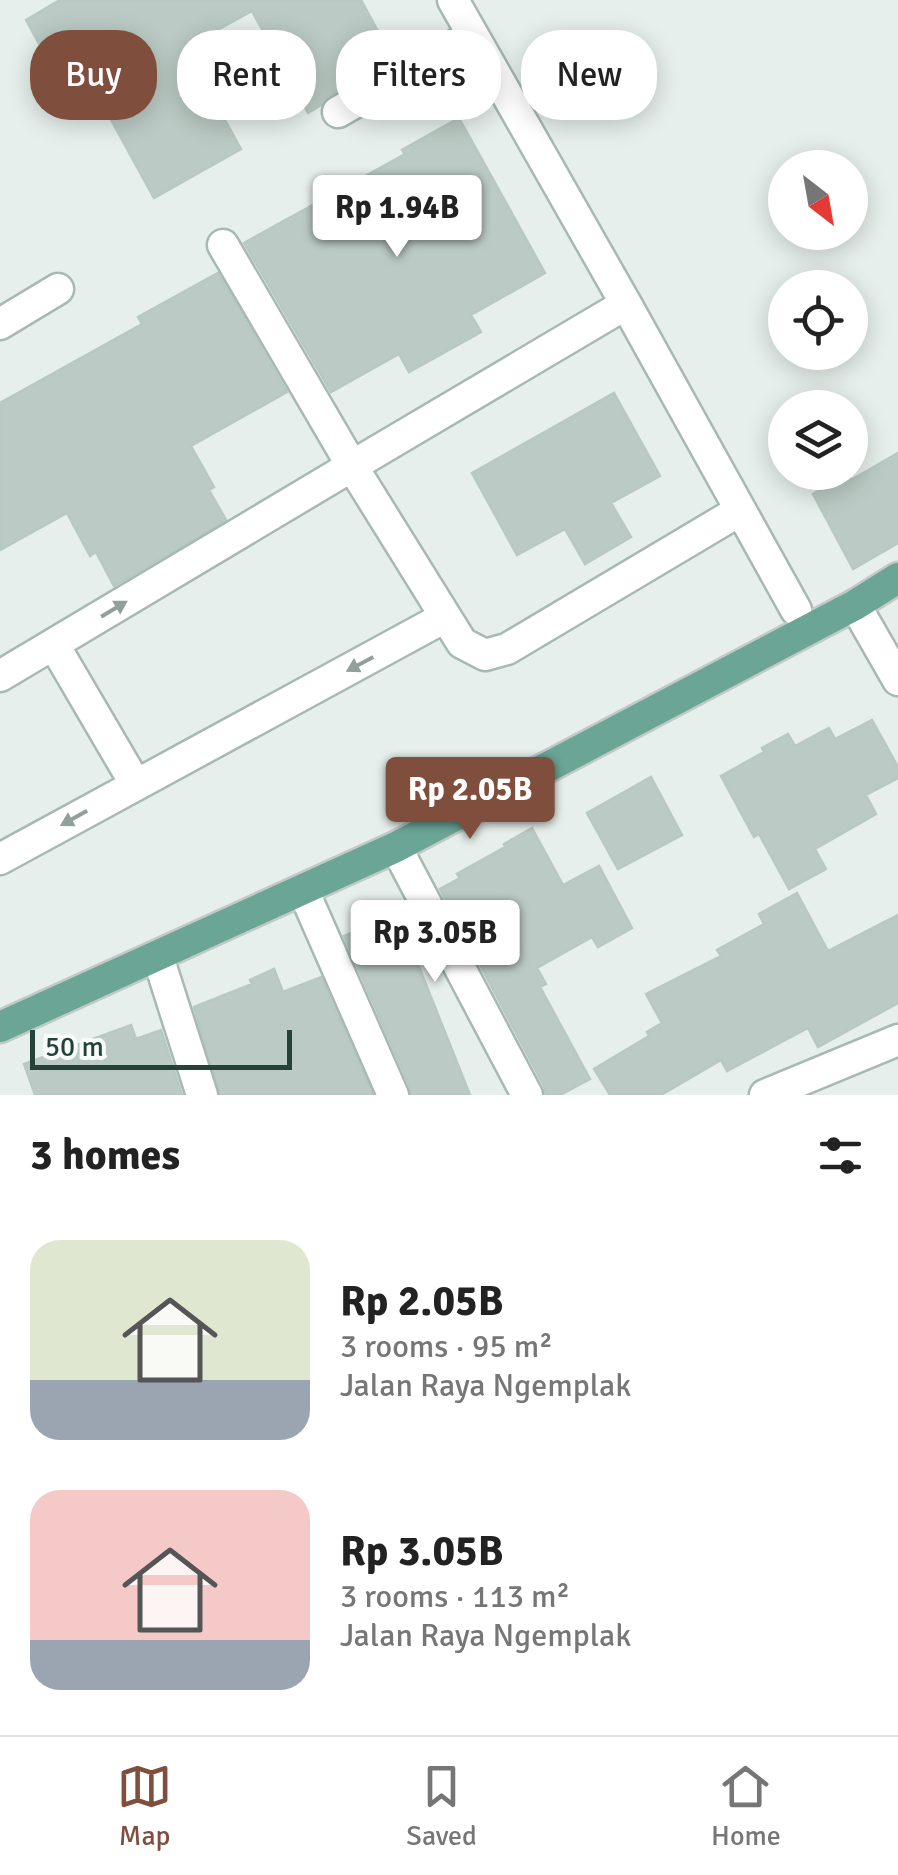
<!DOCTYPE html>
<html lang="en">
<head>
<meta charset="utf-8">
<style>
  :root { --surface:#fff; --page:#f6f6f6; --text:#222; --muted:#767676; --line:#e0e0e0; --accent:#804e3d }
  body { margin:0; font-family:Signika,sans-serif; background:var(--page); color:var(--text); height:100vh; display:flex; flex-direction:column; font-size:38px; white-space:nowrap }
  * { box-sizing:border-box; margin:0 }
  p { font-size:32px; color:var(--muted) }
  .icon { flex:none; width:55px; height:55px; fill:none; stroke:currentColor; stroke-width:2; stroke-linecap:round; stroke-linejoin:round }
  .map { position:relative; height:1095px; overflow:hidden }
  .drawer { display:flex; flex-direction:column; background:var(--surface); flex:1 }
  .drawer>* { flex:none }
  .top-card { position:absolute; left:30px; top:30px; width:840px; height:90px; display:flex; gap:20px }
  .needle { width:65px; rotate:149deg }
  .tools { position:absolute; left:768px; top:150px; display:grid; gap:20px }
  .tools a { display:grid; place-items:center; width:100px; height:100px; border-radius:50%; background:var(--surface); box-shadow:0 5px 25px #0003; font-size:50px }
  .scale { position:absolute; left:30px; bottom:25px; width:262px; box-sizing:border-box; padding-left:10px; border:5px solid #24423a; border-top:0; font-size:28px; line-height:35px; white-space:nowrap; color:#24423a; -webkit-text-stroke:8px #f7fbf9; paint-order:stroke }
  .price { position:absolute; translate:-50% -85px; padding:0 22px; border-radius:10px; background:#fff; color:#222; font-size:32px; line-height:65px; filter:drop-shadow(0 2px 5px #0008) }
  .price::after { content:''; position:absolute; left:50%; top:60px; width:30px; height:22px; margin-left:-15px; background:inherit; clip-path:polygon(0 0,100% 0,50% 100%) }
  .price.active { background:var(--accent); color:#fff }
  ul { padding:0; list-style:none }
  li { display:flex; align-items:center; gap:30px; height:250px; padding:0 30px }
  li span { display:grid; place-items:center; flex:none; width:280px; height:200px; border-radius:30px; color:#555 }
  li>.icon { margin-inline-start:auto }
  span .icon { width:120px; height:120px; fill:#fffc; stroke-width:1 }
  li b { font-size:42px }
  h2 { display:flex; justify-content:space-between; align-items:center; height:120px; padding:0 30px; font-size:42px }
  .chip { padding:0 35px; border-radius:40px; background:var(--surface); box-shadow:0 5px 25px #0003; font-size:35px; line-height:90px }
  .chip.active { background:var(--accent); color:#fff }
  .menu { display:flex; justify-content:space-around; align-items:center; height:140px; border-top:2px solid var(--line); background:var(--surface); font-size:28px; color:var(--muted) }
  .menu a { display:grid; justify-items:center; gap:5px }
  .menu .active { color:var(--accent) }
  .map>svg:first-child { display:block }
</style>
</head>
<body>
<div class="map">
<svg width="898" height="1095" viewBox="0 0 898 1095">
  <rect width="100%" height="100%" fill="#e6efeb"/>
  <path fill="#bbcac4" stroke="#b8c9c2" stroke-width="2.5" d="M 60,0 L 361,0 L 393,59 L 329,96 L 321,105 L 308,113 L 252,11 L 185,48 L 241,149 L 154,198 L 98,96 L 75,109 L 26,20 Z
    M 459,118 L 545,273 L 471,315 L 481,332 L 409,372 L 399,354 L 331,392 L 244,243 L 405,154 L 402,150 Z
    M 218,273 L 287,392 L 191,446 L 214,487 L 209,490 L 226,520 L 114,586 L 96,552 L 90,556 L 67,513 L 0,550 L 0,403 L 142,324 L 138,317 Z
    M 614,393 L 660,476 L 611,503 L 631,537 L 585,564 L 565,529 L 517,555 L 472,473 Z
    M 898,453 L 898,543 L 853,569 L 813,494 L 848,474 L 851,480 Z
    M 872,720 L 898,767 L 898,778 L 866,795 L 876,814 L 815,849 L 826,869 L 789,889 L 759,834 L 754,837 L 721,776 L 764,752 L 762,748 L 788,734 L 795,746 L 829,728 L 835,739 Z
    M 651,777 L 682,835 L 618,869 L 587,813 Z
    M 532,828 L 563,885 L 599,866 L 632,928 L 598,947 L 592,937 L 537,968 L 546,984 L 540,987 L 590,1079 L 560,1095 L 546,1095 L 544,1086 L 440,889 L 460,878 L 457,874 L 505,847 L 504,844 Z
    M 797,893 L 828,951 L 898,915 L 898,1003 L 818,1047 L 808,1028 L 727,1071 L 721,1060 L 661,1095 L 610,1095 L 594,1069 L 649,1036 L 647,1032 L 662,1023 L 646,994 L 721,956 L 717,950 L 764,924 L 759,914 Z
    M 398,914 L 470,1095 L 411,1095 L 410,1087 L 344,936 Z
    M 274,969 L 283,992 L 321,977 L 373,1095 L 220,1095 L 194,1007 L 252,984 L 250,980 Z
    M 131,1025 L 136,1039 L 161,1030 L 182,1095 L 35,1095 L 24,1064 Z"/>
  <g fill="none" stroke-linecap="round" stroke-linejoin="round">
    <defs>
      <path id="minor" d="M 453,0 L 626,304 L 796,610
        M 338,112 L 473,35
        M 626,304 L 352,466 L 462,643 L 485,655 L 507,649 L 739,511
        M 0,324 L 58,289
        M 855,605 L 898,680
        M 54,645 L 136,785
        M 0,676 L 352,466 L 223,245
        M 396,847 L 527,1095
        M 0,859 L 445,617
        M 303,890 L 393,1095
        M 158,957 L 202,1095
        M 765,1095 L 898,1040"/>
      <path id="major" d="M 0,1027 L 396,847 L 855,605 L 898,578"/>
    </defs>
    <use href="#minor" stroke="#a8b8b2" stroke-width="35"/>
    <use href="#major" stroke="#c2cac8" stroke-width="35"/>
    <use href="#minor" stroke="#fff" stroke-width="30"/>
    <use href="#major" stroke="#6aa596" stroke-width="30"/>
  </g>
  <defs><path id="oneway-solid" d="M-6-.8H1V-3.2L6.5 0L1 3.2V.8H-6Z" transform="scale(2.5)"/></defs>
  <g fill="#92a09c">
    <use href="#oneway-solid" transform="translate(114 609) rotate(-31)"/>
    <use href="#oneway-solid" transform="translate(360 664) rotate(152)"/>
    <use href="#oneway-solid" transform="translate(74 818) rotate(151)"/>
  </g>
</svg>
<div class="tools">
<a><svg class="needle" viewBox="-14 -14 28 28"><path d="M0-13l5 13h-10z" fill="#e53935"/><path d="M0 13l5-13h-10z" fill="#767676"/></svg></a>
<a><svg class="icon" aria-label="locate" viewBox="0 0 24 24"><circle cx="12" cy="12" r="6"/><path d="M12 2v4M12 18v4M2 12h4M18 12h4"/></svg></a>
<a><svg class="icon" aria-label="layers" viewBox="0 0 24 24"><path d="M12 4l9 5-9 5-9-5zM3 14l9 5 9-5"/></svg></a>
</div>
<div class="scale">50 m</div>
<b class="price" style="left:397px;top:260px">Rp 1.94B</b>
<b class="price active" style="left:470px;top:842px">Rp 2.05B</b>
<b class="price" style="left:435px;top:985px">Rp 3.05B</b>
<div class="top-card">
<a class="chip active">Buy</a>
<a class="chip">Rent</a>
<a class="chip">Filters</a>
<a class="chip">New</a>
</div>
</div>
<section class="drawer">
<h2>3 homes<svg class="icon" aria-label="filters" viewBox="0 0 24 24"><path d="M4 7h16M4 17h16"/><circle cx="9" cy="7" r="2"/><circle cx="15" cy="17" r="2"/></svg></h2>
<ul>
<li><span style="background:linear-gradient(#dfe7d0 70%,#9aa5b1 0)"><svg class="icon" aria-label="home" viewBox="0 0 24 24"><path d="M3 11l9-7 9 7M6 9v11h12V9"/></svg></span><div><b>Rp 2.05B</b><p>3 rooms · 95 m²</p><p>Jalan Raya Ngemplak</p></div></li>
<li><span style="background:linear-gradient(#f6c9c9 75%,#9aa5b1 0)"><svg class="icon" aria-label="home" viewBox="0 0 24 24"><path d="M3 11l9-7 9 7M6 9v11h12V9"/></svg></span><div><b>Rp 3.05B</b><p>3 rooms · 113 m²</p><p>Jalan Raya Ngemplak</p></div></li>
</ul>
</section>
<nav class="menu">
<a class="active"><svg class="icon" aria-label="map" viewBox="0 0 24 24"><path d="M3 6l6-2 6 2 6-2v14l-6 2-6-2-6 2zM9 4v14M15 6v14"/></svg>Map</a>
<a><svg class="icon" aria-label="saved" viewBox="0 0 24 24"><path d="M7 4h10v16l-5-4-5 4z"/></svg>Saved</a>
<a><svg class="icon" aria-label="home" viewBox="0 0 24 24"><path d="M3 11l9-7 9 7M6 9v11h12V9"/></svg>Home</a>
</nav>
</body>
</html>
